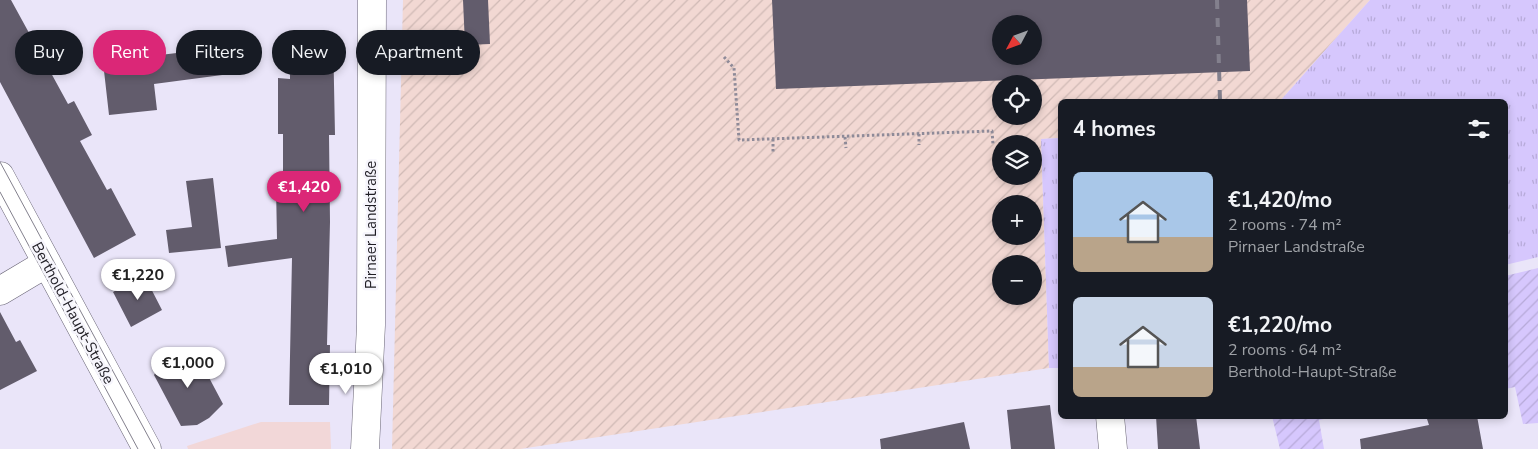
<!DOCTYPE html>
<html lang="en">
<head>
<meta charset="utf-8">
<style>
  :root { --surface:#171b24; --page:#20242c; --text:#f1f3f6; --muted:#9ea1a6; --accent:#db2777 }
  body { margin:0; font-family:"Nunito Sans",sans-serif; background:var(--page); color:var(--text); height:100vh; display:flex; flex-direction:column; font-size:19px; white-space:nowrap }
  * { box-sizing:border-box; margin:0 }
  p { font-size:16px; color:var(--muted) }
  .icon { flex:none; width:28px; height:28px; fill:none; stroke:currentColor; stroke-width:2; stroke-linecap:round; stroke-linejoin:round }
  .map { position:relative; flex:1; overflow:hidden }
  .drawer { position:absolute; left:1058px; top:99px; width:450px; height:320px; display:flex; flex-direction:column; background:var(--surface); border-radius:8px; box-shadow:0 2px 8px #0003 }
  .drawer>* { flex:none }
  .top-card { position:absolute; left:15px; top:30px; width:475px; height:45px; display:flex; gap:10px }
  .needle { width:32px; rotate:229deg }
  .fabs { position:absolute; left:992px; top:15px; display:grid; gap:10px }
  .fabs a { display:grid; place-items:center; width:50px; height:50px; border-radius:50%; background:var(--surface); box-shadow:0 2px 8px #0003; font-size:25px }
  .price { position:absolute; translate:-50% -42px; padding:0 11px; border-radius:18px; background:#fff; color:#222; font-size:16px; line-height:32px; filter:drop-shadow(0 1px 2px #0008) }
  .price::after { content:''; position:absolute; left:50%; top:30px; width:15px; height:11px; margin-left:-8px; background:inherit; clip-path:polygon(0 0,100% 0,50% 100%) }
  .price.on { background:var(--accent); color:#fff }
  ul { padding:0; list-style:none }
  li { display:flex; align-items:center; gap:15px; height:125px; padding:0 15px }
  li span { display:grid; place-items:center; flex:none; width:140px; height:100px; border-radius:8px; color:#555 }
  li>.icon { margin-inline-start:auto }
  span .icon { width:60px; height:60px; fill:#fffc; stroke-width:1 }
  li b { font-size:21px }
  h2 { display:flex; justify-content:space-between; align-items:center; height:60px; padding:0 15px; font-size:21px }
  .tag { padding:0 18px; border-radius:22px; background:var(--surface); box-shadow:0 2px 8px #0003; font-size:18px; line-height:45px }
  .tag.on { background:var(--accent); color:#fff }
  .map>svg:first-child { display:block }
</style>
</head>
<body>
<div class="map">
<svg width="1538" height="449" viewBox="0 0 1538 449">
  <defs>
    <pattern id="industrial-furrows" width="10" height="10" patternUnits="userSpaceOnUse" patternTransform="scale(1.25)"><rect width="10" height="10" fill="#f2d8d3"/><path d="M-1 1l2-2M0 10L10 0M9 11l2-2" fill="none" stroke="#cfb9b5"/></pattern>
    <pattern id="grass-tufts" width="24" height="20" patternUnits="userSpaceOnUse" patternTransform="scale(1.25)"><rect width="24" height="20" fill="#d6c7fd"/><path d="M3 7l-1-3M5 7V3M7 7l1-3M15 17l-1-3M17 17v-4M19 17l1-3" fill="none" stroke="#b7aad9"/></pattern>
    <pattern id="garden-furrows" width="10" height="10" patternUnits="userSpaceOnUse" patternTransform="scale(1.25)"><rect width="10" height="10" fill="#d6c7fd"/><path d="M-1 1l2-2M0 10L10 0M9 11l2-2" fill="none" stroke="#b7aad9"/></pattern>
  </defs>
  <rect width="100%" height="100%" fill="#eae5f9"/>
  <path fill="#f2d7d8" d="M 261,422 L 330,422 L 331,449 L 188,449 L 187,446 Z"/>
  <path fill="url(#industrial-furrows)" fill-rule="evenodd" d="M 403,0 L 1370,0 L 1280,101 L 1060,101 L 1060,138 L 1041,139 L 1049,368 L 520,449 L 392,449 ZM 1001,24 L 1034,24 L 1034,56 L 1001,56 ZM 1001,84 L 1034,84 L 1034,116 L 1001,116 ZM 1001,144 L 1034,144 L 1034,176 L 1001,176 ZM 1001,204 L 1034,204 L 1034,236 L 1001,236 ZM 1001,264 L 1034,264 L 1034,296 L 1001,296 Z"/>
  <path fill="url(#grass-tufts)" d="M 1370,0 L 1538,0 L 1538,257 L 1505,265 L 1505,101 L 1280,101 Z
    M 1060,138 L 1060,368 L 1049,368 L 1041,139 Z"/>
  <path fill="url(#garden-furrows)" d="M 1538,268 L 1538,423 L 1523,424 L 1515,387 L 1505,389 L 1505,276 Z
    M 1272,416 L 1338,416 L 1319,420 L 1324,449 L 1280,449 Z"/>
  <path fill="#625c6c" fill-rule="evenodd" d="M 0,0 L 11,0 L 68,104 L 74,101 L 92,135 L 80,141 L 107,190 L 111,188 L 136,235 L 94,258 L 0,82 Z
    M 463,0 L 488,0 L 490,44 L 465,45 Z
    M 772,0 L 1247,0 L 1250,71 L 776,89 ZM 1001,24 L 1034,24 L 1034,56 L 1001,56 Z
    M 333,34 L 335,135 L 329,135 L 330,222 L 327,345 L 330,345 L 329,405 L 289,405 L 292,258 L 228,267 L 225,246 L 277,239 L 276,186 L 283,186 L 283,134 L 278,134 L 278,78 L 290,79 L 290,39 Z
    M 242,45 L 245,72 L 154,84 L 157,110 L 109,115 L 103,62 Z
    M 213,178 L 221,248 L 169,253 L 166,230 L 192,227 L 186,181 Z
    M 144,275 L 162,310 L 131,327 L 113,292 Z
    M 0,312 L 16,342 L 20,340 L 37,371 L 0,390 Z
    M 196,353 L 223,404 L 209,418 L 197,425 L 181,426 L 154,375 L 162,363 L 179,354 Z
    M 1050,405 L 1055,449 L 1011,449 L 1007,410 Z
    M 1156,416 L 1196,416 L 1200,449 L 1158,449 Z
    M 1440,416 L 1477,416 L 1483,449 L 1361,449 L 1360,439 L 1429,425 L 1427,419 Z
    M 964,422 L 970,449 L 881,449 L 880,439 Z"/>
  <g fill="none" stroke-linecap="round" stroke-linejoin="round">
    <defs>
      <path id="minor" d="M 0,176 L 147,449
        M 0,291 L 47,263
        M 1110,416 L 1113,449
        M 365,449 L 371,325 L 372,0"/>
    </defs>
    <use href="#minor" stroke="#686474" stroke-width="29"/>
    <path stroke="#8e8a98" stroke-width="3" stroke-dasharray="2.5 2.5" stroke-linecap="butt" d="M 724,57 L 734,68 L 739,140 L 992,131 L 993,144
      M 919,134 L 919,145
      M 845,137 L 846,148
      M 773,139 L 773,152"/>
    <use href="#minor" stroke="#fff" stroke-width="28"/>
    <path stroke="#83808d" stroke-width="1" d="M 0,162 L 155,449
      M 0,192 L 138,449"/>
    <path stroke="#83808d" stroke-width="4" stroke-dasharray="9 9" stroke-linecap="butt" d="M 1217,0 L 1220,101"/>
  </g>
  <g text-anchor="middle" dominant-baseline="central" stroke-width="5" stroke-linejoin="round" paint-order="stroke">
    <g font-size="15" fill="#1f1d24" stroke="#f6f5fc">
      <text transform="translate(371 225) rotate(-90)">Pirnaer Landstraße</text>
      <text transform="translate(73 313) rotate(62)">Berthold-Haupt-Straße</text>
    </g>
  </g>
</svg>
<div class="fabs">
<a><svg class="needle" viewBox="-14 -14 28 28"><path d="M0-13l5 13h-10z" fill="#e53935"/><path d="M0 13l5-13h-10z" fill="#9ea1a6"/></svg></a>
<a><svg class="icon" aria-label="locate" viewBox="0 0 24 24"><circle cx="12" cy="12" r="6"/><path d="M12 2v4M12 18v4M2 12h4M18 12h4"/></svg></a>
<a><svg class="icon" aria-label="layers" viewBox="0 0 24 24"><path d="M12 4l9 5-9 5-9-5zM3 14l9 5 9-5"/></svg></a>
<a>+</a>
<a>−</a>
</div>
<b class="price on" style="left:304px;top:213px">€1,420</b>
<b class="price" style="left:138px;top:301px">€1,220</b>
<b class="price" style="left:188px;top:389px">€1,000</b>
<b class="price" style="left:346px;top:395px">€1,010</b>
<div class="top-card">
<a class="tag">Buy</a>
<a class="tag on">Rent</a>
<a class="tag">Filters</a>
<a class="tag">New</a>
<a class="tag">Apartment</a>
</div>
<section class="drawer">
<h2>4 homes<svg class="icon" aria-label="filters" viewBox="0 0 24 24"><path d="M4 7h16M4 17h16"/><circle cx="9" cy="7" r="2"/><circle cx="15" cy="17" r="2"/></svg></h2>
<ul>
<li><span style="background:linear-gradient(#a9c7e8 65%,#b9a48a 0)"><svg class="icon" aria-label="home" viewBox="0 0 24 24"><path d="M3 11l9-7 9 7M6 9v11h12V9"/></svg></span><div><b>€1,420/mo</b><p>2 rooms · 74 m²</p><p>Pirnaer Landstraße</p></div></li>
<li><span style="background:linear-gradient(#c9d6e8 70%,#b9a48a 0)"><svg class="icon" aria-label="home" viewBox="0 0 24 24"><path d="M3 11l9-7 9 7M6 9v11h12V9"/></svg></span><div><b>€1,220/mo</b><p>2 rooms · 64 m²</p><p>Berthold-Haupt-Straße</p></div></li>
</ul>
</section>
</div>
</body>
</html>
